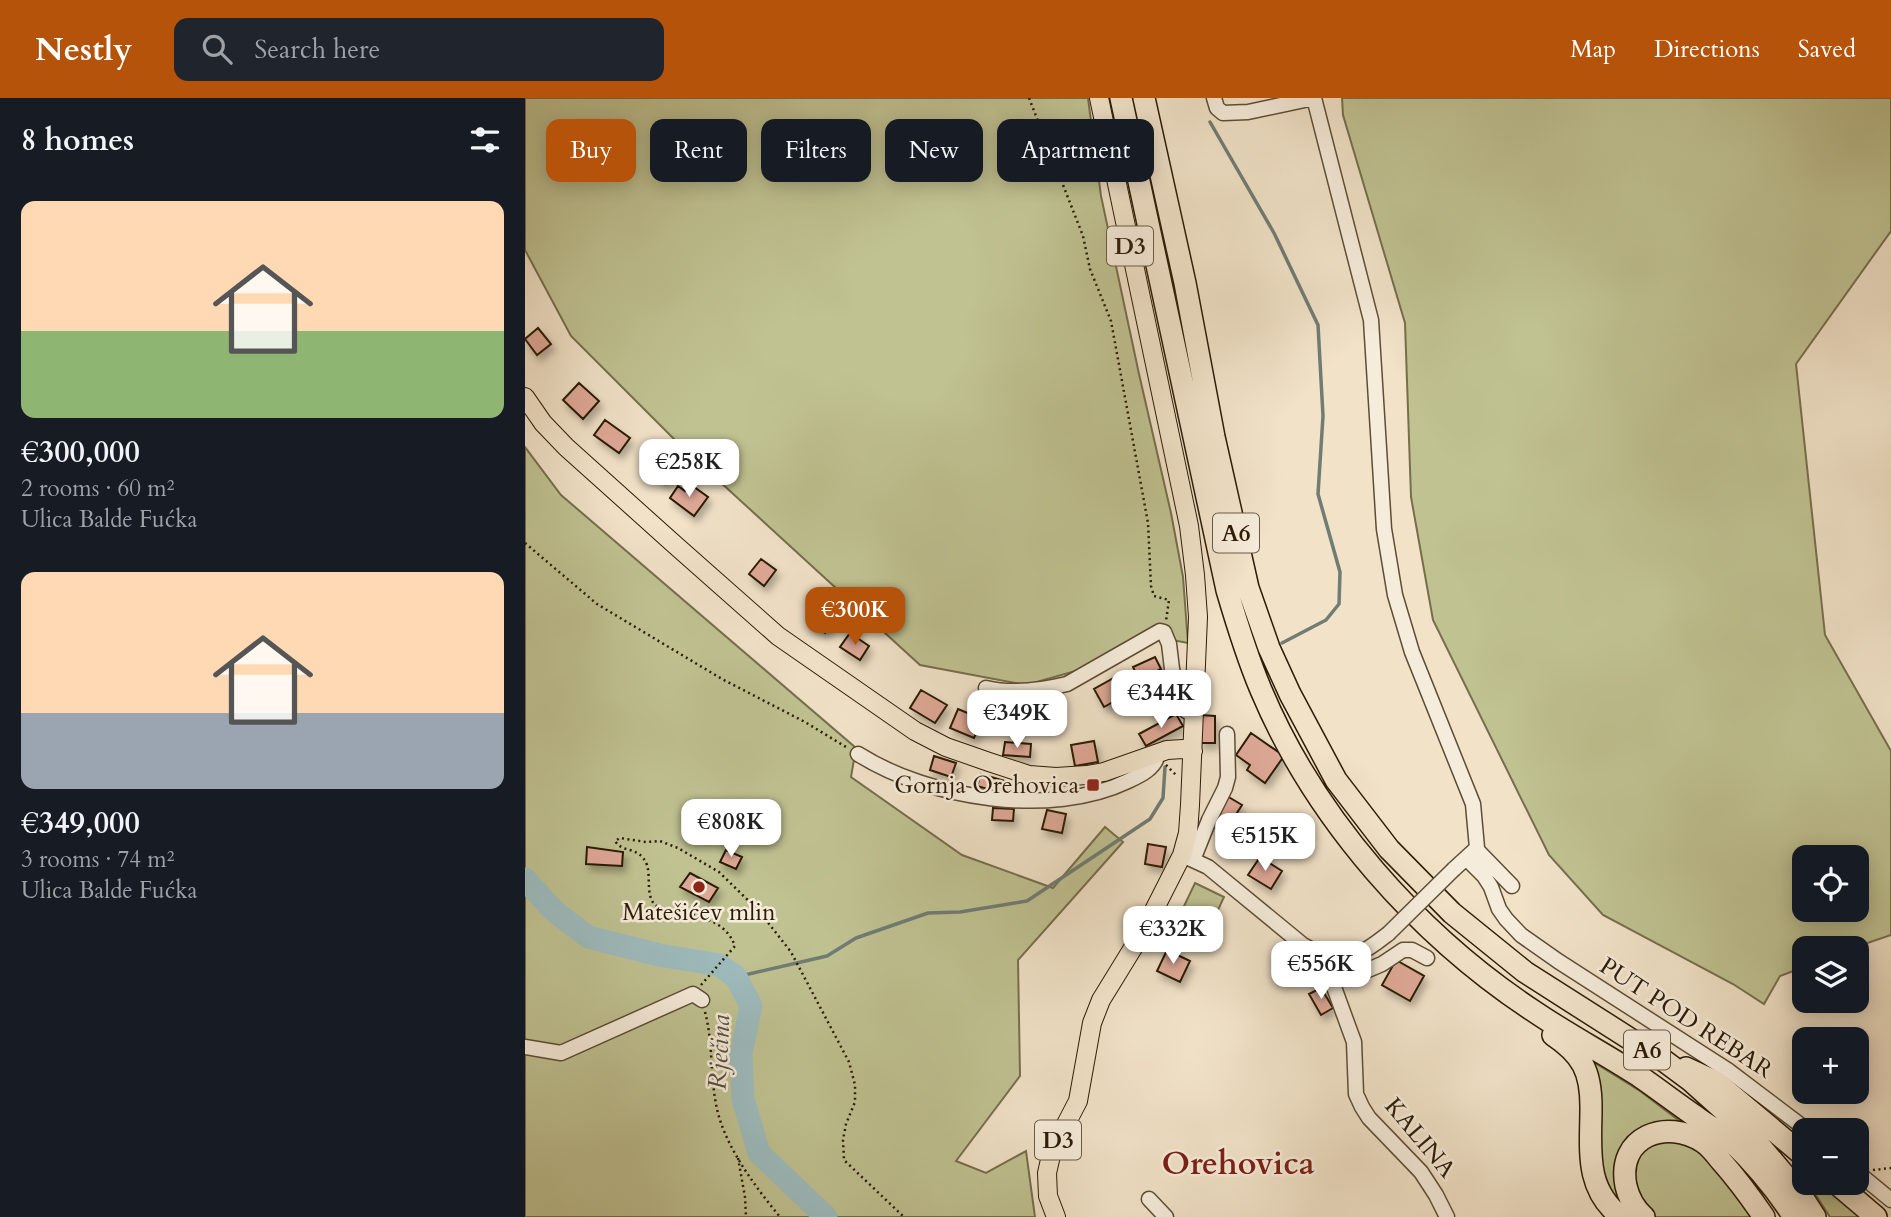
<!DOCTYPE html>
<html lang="en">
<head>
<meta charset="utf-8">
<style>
  :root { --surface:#171b24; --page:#20242c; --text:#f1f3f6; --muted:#9ea1a6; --accent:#b45309 }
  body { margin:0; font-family:Cardo,serif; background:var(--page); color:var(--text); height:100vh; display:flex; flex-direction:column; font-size:26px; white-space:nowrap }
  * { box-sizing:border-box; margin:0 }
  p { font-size:23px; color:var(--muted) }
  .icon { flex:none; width:38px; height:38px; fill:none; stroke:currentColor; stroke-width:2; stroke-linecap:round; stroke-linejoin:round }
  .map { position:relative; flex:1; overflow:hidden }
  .side { display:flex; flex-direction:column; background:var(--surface); width:525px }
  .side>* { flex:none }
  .guide { position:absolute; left:21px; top:21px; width:665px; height:63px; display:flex; gap:14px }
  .controls { position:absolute; left:1267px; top:747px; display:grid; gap:14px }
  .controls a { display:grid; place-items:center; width:77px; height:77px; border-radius:14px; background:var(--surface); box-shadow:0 4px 18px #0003; font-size:35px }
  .price { position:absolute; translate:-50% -60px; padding:0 16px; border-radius:14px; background:#fff; color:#222; font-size:23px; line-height:46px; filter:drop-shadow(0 2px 4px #0008) }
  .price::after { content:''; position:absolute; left:50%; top:42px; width:21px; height:16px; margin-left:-10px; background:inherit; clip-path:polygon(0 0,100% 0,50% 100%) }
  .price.on { background:var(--accent); color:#fff }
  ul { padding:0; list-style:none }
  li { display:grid; align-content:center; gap:14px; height:371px; padding:0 21px }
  li span { display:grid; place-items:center; height:217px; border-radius:14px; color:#555 }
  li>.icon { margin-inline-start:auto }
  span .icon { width:126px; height:126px; fill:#fffc; stroke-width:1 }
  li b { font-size:30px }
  h2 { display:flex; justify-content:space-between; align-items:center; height:84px; padding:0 21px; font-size:30px }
  .chip { padding:0 24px; border-radius:14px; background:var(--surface); box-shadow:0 4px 18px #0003; font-size:24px; line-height:63px }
  .chip.on { background:var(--accent); color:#fff }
  header { display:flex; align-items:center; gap:42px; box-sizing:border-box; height:98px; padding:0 35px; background:var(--accent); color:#fff }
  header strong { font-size:33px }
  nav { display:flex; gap:38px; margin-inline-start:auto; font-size:24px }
  .search { width:490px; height:63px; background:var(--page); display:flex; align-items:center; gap:18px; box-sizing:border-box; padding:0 24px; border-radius:14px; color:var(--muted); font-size:26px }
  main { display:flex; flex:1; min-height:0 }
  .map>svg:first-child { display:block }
</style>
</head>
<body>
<header>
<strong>Nestly</strong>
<div class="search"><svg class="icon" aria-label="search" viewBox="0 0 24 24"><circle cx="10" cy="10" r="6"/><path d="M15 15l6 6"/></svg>Search here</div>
<nav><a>Map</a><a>Directions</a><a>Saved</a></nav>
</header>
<main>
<section class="side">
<h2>8 homes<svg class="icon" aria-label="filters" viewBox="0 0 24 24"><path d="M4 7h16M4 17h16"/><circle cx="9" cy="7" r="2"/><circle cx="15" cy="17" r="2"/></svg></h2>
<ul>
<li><span style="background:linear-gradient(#ffd9b3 60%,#8fb573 0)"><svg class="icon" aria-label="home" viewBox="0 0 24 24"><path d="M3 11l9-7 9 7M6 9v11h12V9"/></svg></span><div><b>€300,000</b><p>2 rooms · 60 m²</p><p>Ulica Balde Fućka</p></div></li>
<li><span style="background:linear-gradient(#ffd9b3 65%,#9aa5b1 0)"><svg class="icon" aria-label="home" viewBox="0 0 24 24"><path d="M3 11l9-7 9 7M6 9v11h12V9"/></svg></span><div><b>€349,000</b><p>3 rooms · 74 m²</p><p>Ulica Balde Fućka</p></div></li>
</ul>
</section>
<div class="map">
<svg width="1366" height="1119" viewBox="0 0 1366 1119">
  <defs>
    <filter id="shadow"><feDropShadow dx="3.5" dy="6" stdDeviation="3.5" flood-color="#0004"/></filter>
  </defs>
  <rect width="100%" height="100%" fill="#f1e2c8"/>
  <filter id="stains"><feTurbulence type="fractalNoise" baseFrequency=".00286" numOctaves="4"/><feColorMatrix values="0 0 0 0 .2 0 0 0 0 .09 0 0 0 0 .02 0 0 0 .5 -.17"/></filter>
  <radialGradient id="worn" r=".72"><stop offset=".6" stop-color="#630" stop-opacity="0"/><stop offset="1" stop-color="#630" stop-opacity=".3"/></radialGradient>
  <path fill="#c0c292" stroke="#766e4c" stroke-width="2" fill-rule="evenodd" d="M 0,0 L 563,0 L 576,98 L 614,276 L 646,415 L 658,479 L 663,545 L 637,540 L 586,563 L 501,587 L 395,567 L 158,350 L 46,238 L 0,152 Z
    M 817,0 L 1366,0 L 1366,133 L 1271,266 L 1300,537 L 1366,653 L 1366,837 L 1328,850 L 1279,850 L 1279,869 L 1255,878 L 1239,906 L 1208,886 L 1078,817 L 1024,757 L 908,522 L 886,399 L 880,225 L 818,17 ZM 1279,760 L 1332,760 L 1332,812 L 1279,812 Z
    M 0,349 L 36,397 L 331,650 L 326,679 L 437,757 L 528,790 L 580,729 L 598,744 L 493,862 L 495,978 L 431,1063 L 461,1075 L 501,1053 L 510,1119 L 0,1119 Z
    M 670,785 L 699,799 L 681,838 L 651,825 Z
    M 1062,960 L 1115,993 L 1169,1034 L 1118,1034 L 1098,1113 L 1078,1082 Z
    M 1168,1043 L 1234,1119 L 1126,1119 L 1105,1079 L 1118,1044 Z
    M 1283,1085 L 1301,1085 L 1340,1119 L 1305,1119 Z"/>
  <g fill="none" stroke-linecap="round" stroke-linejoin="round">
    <path stroke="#707c74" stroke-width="3.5" d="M 685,24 L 749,135 L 793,227 L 798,318 L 793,396 L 815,474 L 814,506 L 801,522 L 757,545
      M 211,879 L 302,858 L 331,840 L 403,815 L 435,814 L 502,803 L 625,721 L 638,700 L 640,669"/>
    <path stroke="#9ebcbe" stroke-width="23" d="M 0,781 L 28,812 L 63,839 L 134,857 L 194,867 L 211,879 L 226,908 L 216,956 L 218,1001 L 234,1055 L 301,1119"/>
  </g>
  <path fill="#dea897" stroke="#2c1b06" stroke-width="2" filter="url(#shadow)" d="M 13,230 L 26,246 L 12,257 L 0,241 Z
    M 54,285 L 74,303 L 58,321 L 38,302 Z
    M 80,322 L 105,340 L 94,355 L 69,337 Z
    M 133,356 L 152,373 L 140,386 L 121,370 Z
    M 165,386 L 183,399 L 169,418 L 145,400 L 153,388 L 160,393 Z
    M 236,461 L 251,472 L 239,488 L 224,476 Z
    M 292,513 L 308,522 L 300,535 L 285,526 Z
    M 325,535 L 344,548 L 335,562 L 315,549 Z
    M 630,559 L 636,571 L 614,582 L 608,569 Z
    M 594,577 L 604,595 L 579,609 L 569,591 Z
    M 396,592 L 422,607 L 410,625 L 385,610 Z
    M 433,611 L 457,621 L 449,640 L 425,630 Z
    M 651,616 L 658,628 L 621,648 L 614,636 Z
    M 675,617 L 690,618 L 690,645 L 675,645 Z
    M 726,635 L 759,658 L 740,685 L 722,672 L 725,667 L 711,657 Z
    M 569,643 L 573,664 L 550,668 L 546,647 Z
    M 480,644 L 506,646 L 505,659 L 478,657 Z
    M 409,658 L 431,665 L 426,679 L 405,672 Z
    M 456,676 L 483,684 L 480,696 L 452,688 Z
    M 702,698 L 717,707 L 708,721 L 722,732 L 712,746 L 685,726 Z
    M 468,710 L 489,711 L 488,723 L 467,722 Z
    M 522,712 L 541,716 L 537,735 L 517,731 Z
    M 623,746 L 641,749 L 637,769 L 620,766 Z
    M 62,749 L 98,754 L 97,768 L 61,766 Z
    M 201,752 L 217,759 L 211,771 L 195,764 Z
    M 735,759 L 757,773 L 746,791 L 723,777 Z
    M 165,775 L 193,790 L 184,804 L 155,789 Z
    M 642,852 L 665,863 L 655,884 L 632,873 Z
    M 871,862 L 899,878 L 885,903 L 857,887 Z
    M 796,890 L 808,910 L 796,917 L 784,896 Z"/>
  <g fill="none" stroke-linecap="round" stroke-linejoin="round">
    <defs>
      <path id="minor" d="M 689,0 L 692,10 L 698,15 L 723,14 L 789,0
        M 789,0 L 846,222 L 859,431 L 870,497 L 887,554 L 948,706 L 952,750 L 929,771
        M 461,590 C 486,596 517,592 542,586 L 635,533 L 639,534 L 644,546 L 647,571 L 657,608 L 661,613 L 669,616
        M 333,656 C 404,701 526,720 603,683 C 616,677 631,670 633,655
        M 951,751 L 987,788
        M 657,757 L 683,769 L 778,847 L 800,859 L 802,870 L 829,944 L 831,996 L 837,1009 L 844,1020 L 896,1074 L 911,1097 L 922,1119
        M 941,760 L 959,778 L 966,789 L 974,811 L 981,821 L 996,837 L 1033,863 L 1204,973 L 1282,1032
        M 668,762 L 684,722 L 700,690 L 703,679 L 702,636
        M 800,859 C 829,863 841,853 863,836
        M 807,884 L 843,872 L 857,866 L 878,852 L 887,852 L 902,860
        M 0,949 L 36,955 L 168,896 L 177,902
        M 1332,1074 L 1366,1102
        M 624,1101 L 641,1119"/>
      <path id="major" d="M 0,299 L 18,325 L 41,349 L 149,446 L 253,538 L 390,633 L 421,649 L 464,664 L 504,677 L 531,679 L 562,677 L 579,674 L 642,652 L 658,651 L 668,653
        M 531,1119 L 523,1098 L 522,1075 L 527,1053 L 553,1003 L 567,925 L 576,902 L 619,832 L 657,757 L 663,735 L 665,707 L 673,519 L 670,477 L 664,428 L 574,0"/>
      <path id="highway" d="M 596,0 L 702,492 C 712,526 722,559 736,592 C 790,721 894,838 1010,914 C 1044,937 1080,956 1114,978 C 1133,991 1151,1005 1170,1018 C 1181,1027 1194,1033 1205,1042 C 1229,1065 1251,1091 1269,1119
        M 619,0 L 660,185 L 689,339 L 723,490 L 744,550 L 765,596 L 811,682 L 864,751 L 927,815 L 1000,874 L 1138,962 L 1165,982 L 1223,1034 L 1274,1094 L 1290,1119
        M 1028,937 C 1040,945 1051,954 1058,967 C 1065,980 1066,996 1066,1009 C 1066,1051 1059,1090 1096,1119
        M 1161,970 L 1191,984 L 1279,1058
        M 1311,1085 L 1351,1119
        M 1119,1119 C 1109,1110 1104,1101 1101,1088 C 1091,1038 1142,1020 1178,1044 C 1186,1049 1191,1057 1197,1064 C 1212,1081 1226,1100 1239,1119"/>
    </defs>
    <use href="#minor" stroke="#5d4d36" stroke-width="17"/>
    <use href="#major" stroke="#2c1b06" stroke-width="20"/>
    <use href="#highway" stroke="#2c1b06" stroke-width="24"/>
    <path stroke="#2c1b06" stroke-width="2.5" stroke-dasharray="2 3.5" stroke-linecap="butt" d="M 504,0 L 558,138 L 565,171 L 586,223 L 623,425 L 626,488 L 629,498 L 644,502 L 641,523
      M 0,445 L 72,506 L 197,581 L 280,624 L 321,649
      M 641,667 L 651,677
      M 176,887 L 210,848 C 200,821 172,818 148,812 C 143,811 136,810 132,808 C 120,801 126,779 122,767 C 114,747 98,756 90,743 L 95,740 L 121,744 L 135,743 L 153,750 L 194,774 L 234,813 L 266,854 L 324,964 L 330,987 L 330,1004 L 321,1026 L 318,1042 L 319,1062 L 379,1119
      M 180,914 C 188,944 185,975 191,1006 C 198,1046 229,1087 255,1119
      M 213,1060 L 220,1099 L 221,1119
      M 1348,1072 L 1366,1070"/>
    <use href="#minor" stroke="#f6ecdb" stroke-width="14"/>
    <use href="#major" stroke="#f1e2c8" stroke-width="18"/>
    <use href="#highway" stroke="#f1e2c8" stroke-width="21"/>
    <defs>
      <path id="minor-bridge" d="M 863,836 L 929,771"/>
    </defs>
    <use href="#minor-bridge" stroke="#5d4d36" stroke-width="17" stroke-linecap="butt"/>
    <use href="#minor-bridge" stroke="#f6ecdb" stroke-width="14"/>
  </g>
  <g fill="#8f2418" stroke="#f6ecdb" stroke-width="2.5">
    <rect x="561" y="680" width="14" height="14" rx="3.5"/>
    <circle cx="174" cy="789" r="7"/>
  </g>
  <g text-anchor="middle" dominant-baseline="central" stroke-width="5" stroke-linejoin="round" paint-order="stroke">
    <g fill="#f6ecdb" stroke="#695a46" stroke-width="2">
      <rect x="582" y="128.5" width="46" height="39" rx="5"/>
      <rect x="688" y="415.5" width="46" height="39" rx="5"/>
      <rect x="1099" y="932.5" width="46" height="39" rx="5"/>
      <rect x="510" y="1022.5" width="46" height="39" rx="5"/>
    </g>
    <g font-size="23" font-weight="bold" fill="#2c1b06">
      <text x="605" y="148">D3</text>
      <text x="711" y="435">A6</text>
      <text x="1122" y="952">A6</text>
      <text x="533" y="1042">D3</text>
    </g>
    <g font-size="24" fill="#2c1b06" stroke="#f6ecdb" text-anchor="end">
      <text x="554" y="687">Gornja Orehovica</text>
      <text x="174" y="814" text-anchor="middle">Matešićev mlin</text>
    </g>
    <g font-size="24" fill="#2c1b06" stroke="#f6ecdb">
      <text transform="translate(1161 920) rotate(33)">PUT POD REBAR</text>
      <text transform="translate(895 1040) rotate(50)">KALINA</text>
    </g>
    <g font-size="26" font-style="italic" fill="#545346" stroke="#f6ecdb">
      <text transform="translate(194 954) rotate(-87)">Rječina</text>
    </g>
    <g font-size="32" font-weight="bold" fill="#7a1f14" stroke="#f6ecdb">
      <text x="713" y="1066">Orehovica</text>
    </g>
  </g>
  <rect width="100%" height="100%" filter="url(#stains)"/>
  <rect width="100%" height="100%" fill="url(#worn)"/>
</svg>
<div class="controls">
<a><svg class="icon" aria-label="locate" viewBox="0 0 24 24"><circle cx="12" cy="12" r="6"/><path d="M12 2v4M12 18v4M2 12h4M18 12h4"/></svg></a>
<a><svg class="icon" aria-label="layers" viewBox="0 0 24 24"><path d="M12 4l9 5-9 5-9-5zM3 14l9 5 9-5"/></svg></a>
<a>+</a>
<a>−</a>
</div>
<b class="price" style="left:164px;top:401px">€258K</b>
<b class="price on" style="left:330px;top:549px">€300K</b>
<b class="price" style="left:636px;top:632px">€344K</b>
<b class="price" style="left:492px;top:652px">€349K</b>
<b class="price" style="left:206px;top:761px">€808K</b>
<b class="price" style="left:740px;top:775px">€515K</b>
<b class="price" style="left:648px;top:868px">€332K</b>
<b class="price" style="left:796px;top:903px">€556K</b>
<div class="guide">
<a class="chip on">Buy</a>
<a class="chip">Rent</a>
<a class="chip">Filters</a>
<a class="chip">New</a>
<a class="chip">Apartment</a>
</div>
</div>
</main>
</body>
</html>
